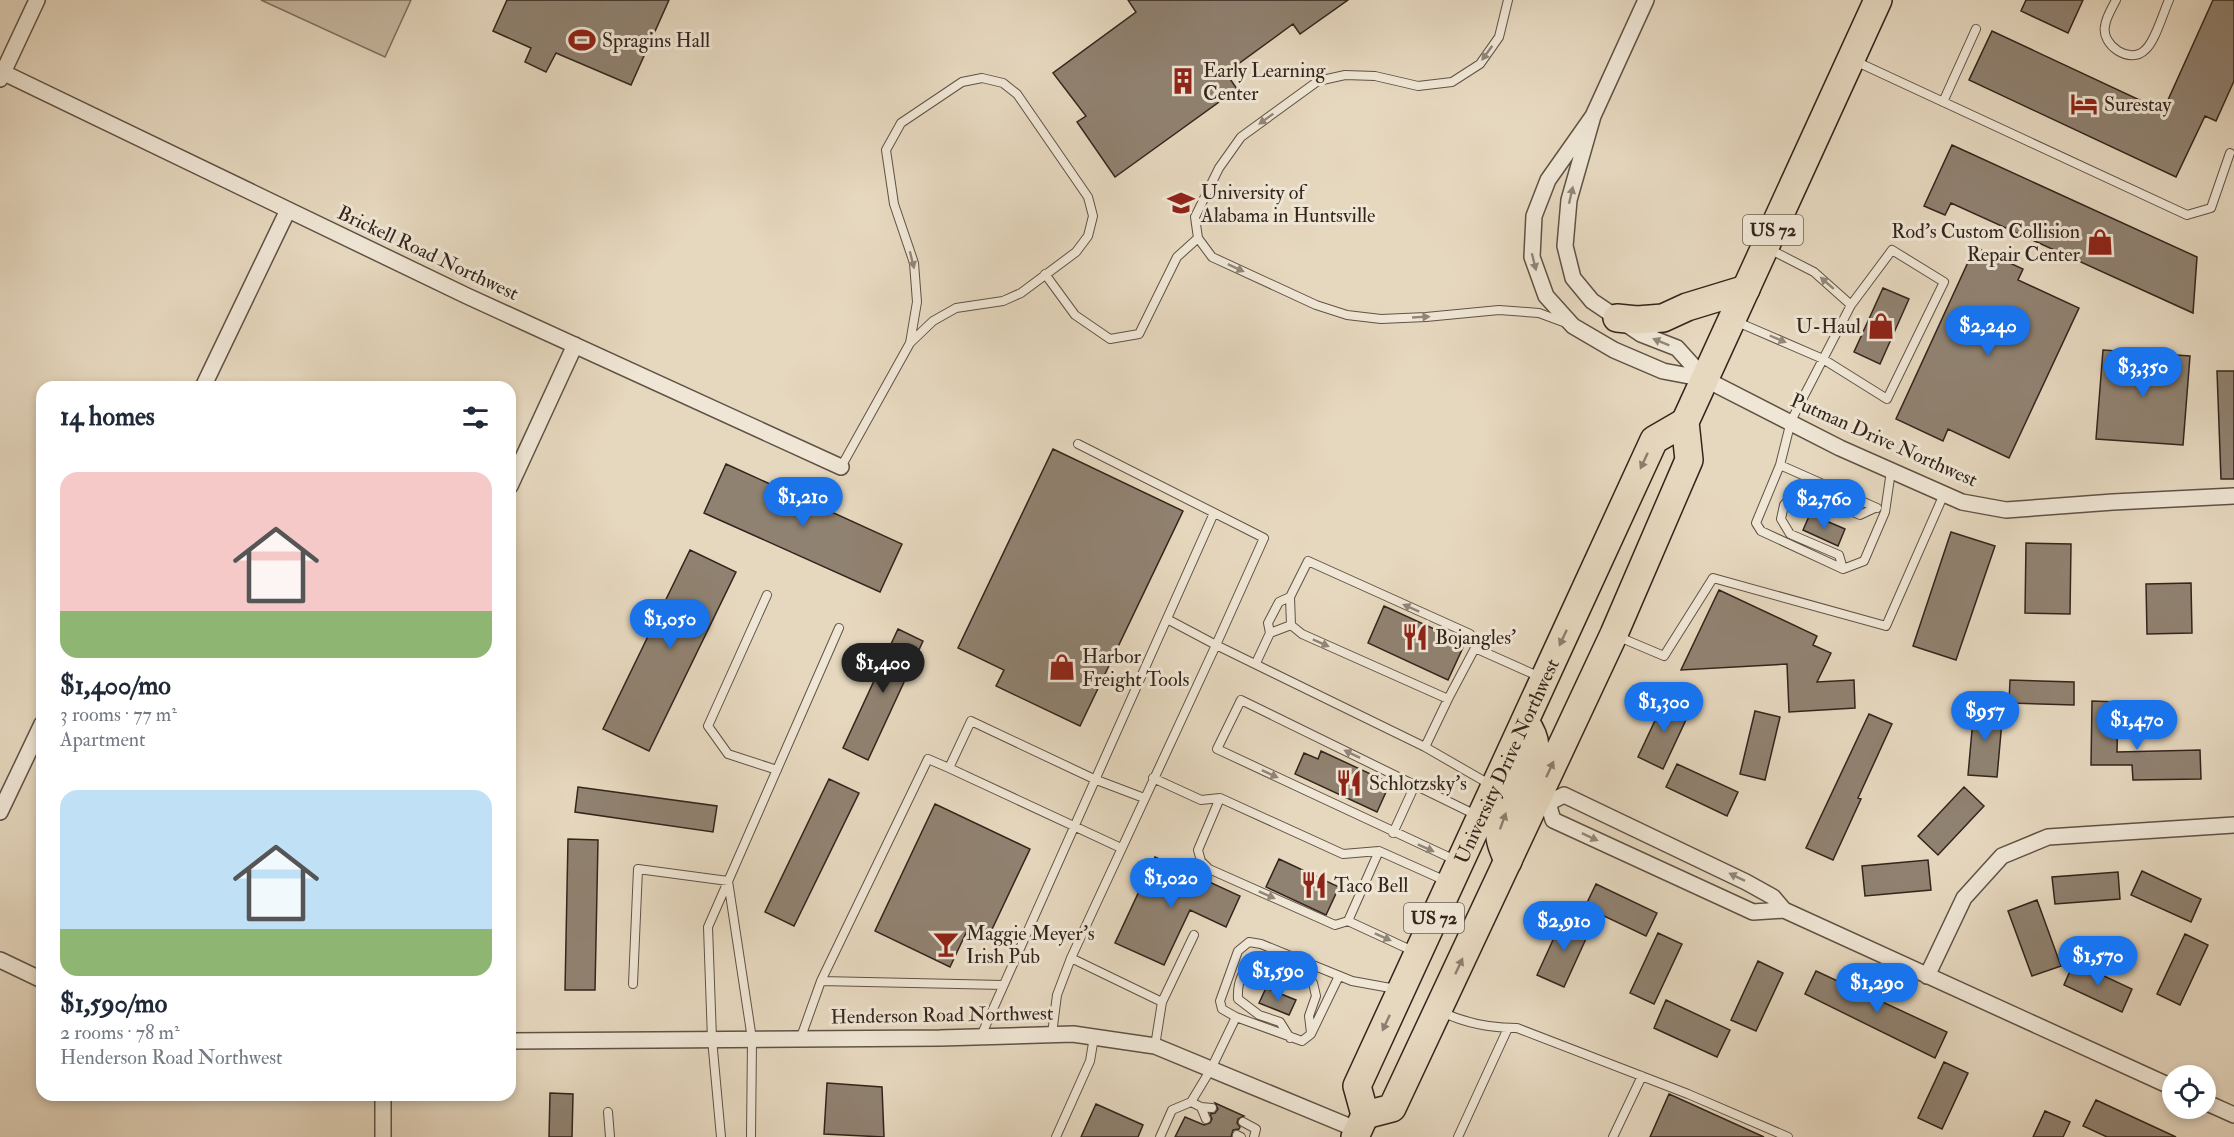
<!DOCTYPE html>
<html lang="en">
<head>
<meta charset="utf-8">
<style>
  :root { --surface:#fff; --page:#f6f6f7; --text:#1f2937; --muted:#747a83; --accent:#1a73e8 }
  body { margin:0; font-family:"IM FELL Double Pica",serif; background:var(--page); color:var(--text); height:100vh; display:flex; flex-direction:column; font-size:22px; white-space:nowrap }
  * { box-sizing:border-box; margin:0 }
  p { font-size:20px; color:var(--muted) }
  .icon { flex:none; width:33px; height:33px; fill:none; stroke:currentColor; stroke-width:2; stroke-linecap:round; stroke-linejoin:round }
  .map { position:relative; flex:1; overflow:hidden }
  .drawer { position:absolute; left:36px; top:381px; width:480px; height:720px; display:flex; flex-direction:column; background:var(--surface); border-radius:18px; box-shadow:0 3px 9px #0003 }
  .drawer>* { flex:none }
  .buttons { position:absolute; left:2162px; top:1065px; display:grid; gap:12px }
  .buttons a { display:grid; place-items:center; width:54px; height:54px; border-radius:50%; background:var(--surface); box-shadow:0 3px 9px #0003; font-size:30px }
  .price { position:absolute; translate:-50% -51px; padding:0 14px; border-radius:21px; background:var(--accent); color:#fff; font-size:20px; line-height:39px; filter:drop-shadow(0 2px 3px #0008) }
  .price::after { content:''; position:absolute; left:50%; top:36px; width:18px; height:14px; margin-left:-9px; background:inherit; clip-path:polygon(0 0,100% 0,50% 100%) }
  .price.on { background:#222; color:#fff }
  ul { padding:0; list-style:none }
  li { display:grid; align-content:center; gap:12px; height:318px; padding:0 24px }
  li span { display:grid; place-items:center; height:186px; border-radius:18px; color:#555 }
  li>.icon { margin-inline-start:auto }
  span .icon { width:108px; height:108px; fill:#fffc; stroke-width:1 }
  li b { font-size:26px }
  h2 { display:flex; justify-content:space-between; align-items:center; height:72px; padding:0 24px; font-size:26px }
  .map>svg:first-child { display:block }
</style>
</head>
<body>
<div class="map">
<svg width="2234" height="1137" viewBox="0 0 2234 1137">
  <rect width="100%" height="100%" fill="#e6d8bf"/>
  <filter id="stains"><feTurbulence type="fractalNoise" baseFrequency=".00333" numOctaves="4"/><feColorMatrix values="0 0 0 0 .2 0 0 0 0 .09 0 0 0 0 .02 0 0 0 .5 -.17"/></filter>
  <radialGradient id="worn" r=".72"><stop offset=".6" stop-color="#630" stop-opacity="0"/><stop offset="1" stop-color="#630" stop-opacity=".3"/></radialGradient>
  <path fill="#c8baa3" stroke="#7e7060" stroke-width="1.5" d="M 261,0 L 411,0 L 385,57 Z"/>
  <path fill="#908271" stroke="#33251c" stroke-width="1.5" d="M 507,0 L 669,0 L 631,85 L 556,53 L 546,72 L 525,62 L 531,48 L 493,31 Z
    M 1128,0 L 1348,0 L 1300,34 L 1293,24 L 1226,73 L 1237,89 L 1115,177 L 1077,122 L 1086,116 L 1053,73 L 1136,12 Z
    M 2026,0 L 2083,0 L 2068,33 L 2021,11 Z
    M 2213,0 L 2234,0 L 2234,81 L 2216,121 L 2205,116 L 2176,177 L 1969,80 L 1992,31 L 2163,111 Z
    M 1952,145 L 2197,257 L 2193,313 L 1951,203 L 1945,215 L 1924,206 Z
    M 1975,247 L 2023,269 L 2018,280 L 2079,308 L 2009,458 L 1948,429 L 1943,441 L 1896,419 Z
    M 1883,288 L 1909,299 L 1880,364 L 1854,352 Z
    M 2103,350 L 2190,356 L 2183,445 L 2096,439 Z
    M 2217,371 L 2234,371 L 2234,479 L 2221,479 Z
    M 1053,449 L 1183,511 L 1080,726 L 996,686 L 1004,670 L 958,648 Z
    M 726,464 L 902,544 L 880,592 L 704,513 Z
    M 1810,514 L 1845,529 L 1838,546 L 1803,530 Z
    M 1951,532 L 1995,546 L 1956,660 L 1913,646 Z
    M 2026,543 L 2071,544 L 2070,614 L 2025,613 Z
    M 690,550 L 736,572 L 649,751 L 603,729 Z
    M 2191,583 L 2192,633 L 2147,634 L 2146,584 Z
    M 1719,590 L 1817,636 L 1813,645 L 1831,653 L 1817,682 L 1854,680 L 1855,708 L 1789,712 L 1787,664 L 1681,670 Z
    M 1384,606 L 1465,643 L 1448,680 L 1368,643 Z
    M 898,629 L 923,641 L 868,760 L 843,748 Z
    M 2010,680 L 2074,682 L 2074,705 L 2009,703 Z
    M 1666,697 L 1691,709 L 1663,769 L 1638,757 Z
    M 2092,701 L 2118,702 L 2117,752 L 2200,750 L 2201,779 L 2133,780 L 2132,765 L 2091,765 Z
    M 1974,708 L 2003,710 L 1997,777 L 1968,775 Z
    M 1755,711 L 1780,717 L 1765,780 L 1740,774 Z
    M 1869,714 L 1892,724 L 1858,798 L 1861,799 L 1833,860 L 1806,848 Z
    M 1321,751 L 1390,783 L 1377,812 L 1295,774 L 1304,753 L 1318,759 Z
    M 1677,764 L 1738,792 L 1727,816 L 1666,787 Z
    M 829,779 L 859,793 L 794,926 L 765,912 Z
    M 578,787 L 717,806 L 713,832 L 575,812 Z
    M 1964,787 L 1984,806 L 1938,855 L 1918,836 Z
    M 935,804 L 1030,849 L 986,942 L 966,933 L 950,967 L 875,931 Z
    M 568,839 L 598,840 L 595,990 L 565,990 Z
    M 1155,857 L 1240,896 L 1226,927 L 1190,910 L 1164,965 L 1115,943 Z
    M 1279,859 L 1339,887 L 1326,915 L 1266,887 Z
    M 1928,860 L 1931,890 L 1865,896 L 1862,866 Z
    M 2142,871 L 2201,899 L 2191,922 L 2131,895 Z
    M 2118,872 L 2120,899 L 2055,904 L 2052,877 Z
    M 1596,884 L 1657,913 L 1646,936 L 1585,907 Z
    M 2037,900 L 2061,966 L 2032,976 L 2008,911 Z
    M 1563,918 L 1590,930 L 1564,987 L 1537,975 Z
    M 1658,933 L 1682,944 L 1654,1004 L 1630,993 Z
    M 2185,934 L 2208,945 L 2180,1005 L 2157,994 Z
    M 1758,961 L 1783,973 L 1756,1031 L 1731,1020 Z
    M 2074,962 L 2132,989 L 2122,1012 L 2064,985 Z
    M 1816,971 L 1947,1032 L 1935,1058 L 1805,994 Z
    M 1266,988 L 1296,1000 L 1289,1015 L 1259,1003 Z
    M 1666,1000 L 1730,1030 L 1717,1057 L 1654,1028 Z
    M 1944,1062 L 1968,1073 L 1942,1129 L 1918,1118 Z
    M 827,1083 L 882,1087 L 884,1137 L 824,1134 Z
    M 550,1093 L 573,1094 L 572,1137 L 549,1137 Z
    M 1669,1094 L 1764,1137 L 1650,1137 Z
    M 2096,1100 L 2176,1137 L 2107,1137 L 2083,1126 Z
    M 1215,1103 L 1244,1116 L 1238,1119 L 1237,1123 L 1240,1127 L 1239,1129 L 1233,1130 L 1231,1137 L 1175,1137 L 1185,1117 L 1204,1125 L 1210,1123 L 1212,1119 L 1210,1114 L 1215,1113 L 1218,1109 Z
    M 1096,1104 L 1143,1125 L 1138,1137 L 1081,1137 Z
    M 2045,1111 L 2070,1122 L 2063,1137 L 2033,1137 Z"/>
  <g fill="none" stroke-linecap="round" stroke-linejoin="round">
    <defs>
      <path id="lane" d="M 1508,0 L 1499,37 L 1480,64 L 1452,82 L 1418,86 L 1375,76 L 1345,75 L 1318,81 L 1241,137 L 1219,168 L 1195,217 L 1198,238 L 1212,257 L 1316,305 L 1347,315 L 1381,319 L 1426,317 L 1499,310 L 1539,313 L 1566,323
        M 2116,0 C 2112,8 2106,17 2105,26 C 2101,45 2130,65 2145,50 C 2155,42 2163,13 2169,0
        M 1855,61 L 2187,215 L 2211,208 L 2230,153
        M 1943,102 L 1976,29
        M 1769,249 L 1814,272 L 1851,305 L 1791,421 L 1780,465 L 1756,523 L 1761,531 L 1843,569 L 1864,561 L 1885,512 L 1891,471
        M 1045,274 L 1075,315 L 1110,339 L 1139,334 L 1177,257 L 1198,238
        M 1735,321 L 1823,359 L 1887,399 L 1944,282 L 1892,250 L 1851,305
        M 1078,444 L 1264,538 L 1216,645 L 1167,619
        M 1780,465 L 1877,508
        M 841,467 L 910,343 L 933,321 L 956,308 L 1003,301 L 1021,293 L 1076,252 L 1088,236 L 1093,216 L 1088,197 L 1017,94 L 1003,83 L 982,78 L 962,82 L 901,123 L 886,150 L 894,204 L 914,263 L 917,302 L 910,343
        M 1843,569 L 1839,555 L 1790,534 L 1781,519 L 1784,505 L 1794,493 L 1806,492 L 1860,515 L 1875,508
        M 767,595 L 708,726 L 728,754 L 777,770
        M 1270,633 L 1291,625
        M 1619,637 L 1664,656 L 1713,578 L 1886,626 L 1944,494
        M 1475,648 L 1448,699 L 1302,634 L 1291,625 L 1290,597 L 1308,561 L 1470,634 L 1475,648 L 1540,677
        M 1256,663 L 1270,633 L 1268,623 L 1279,602 L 1290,597
        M 1425,747 L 1448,699
        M 1153,778 L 1201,800 L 1220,798 L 1343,854 L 1379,851 L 1446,881
        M 1220,798 L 1198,850 L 1201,861 L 1209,869 L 1335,925 L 1348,921 L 1415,952
        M 1393,833 L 1415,785
        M 1121,848 L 949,768 L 971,721 L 1094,779 L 1144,798
        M 1455,860 L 1217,749 L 1241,700 L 1476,815
        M 1348,921 L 1379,851
        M 1071,958 L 1162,1002 L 1155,1046
        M 1339,976 L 1311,1034 L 1302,1041 L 1236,1017 L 1222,1009 L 1220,1001 L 1238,951 L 1249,942 L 1261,944 L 1352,981 L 1396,989
        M 821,981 L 928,759 L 949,768
        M 633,984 L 638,869 L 728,881 L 752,1039 L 751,1137
        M 1162,1002 L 1194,935
        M 1442,1012 C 1467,1024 1490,1028 1517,1028 L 1688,1094 L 1788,1137
        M 1052,1034 L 1057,995 L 1071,958 L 1216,645 L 1425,747 L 1491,785
        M 981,1036 L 1214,513
        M 801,1037 L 821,981 L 1003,985
        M 1290,1038 L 1280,1022 L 1259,1015 L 1238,999 C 1237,982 1243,966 1259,958 L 1300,971 L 1313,983 L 1316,996 L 1309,1016 L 1311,1033
        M 1191,1102 L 1201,1107 L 1212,1108
        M 1201,1107 L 1206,1119
        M 608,1112 L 610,1137
        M 1243,1122 L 1256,1129 L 1254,1137
        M 1237,1135 L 1241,1137
        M 721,1137 L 712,1039 L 708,927 L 839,628
        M 1056,1137 L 1090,1061 L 1094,1037
        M 1160,1137 L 1172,1110 L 1191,1102 L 1211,1069 L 1236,1017
        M 1458,1137 L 1508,1028
        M 1613,1137 L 1642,1076"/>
      <path id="street" d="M 1646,0 L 1593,116 L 1569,200 L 1565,246 L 1573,278 L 1592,301 L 1641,334 L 1677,348 L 1705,379
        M 0,71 L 467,296 L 841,467
        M 0,79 L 37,0
        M 1593,116 L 1548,180 L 1534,216 L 1532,257 L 1546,296 L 1573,326 L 1614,350 L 1663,371 L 1705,379 L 1840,448 L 1962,502 L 2006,510 L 2113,502 L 2234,496
        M 203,387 L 288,210
        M 510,486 L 575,345
        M 1539,799 L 1548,803 L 1553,820 L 1753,912 L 1784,910
        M 1548,803 L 1564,795 L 1746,882 L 1773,897 L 1784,910 L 2172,1087
        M 0,812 L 42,724
        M 0,960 L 42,980
        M 1927,976 L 1964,898 L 2002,856 L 2048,837 L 2234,825
        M 510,1041 L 940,1038 L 1073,1034 L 1155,1046 L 1358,1130
        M 383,1095 L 383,1137
        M 2205,1102 L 2234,1115"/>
      <g id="highway">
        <path d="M 1617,318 L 1637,320 L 1663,318 L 1687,307 L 1746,289"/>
        <path d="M 1525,722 C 1547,753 1525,756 1524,786 L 1537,798"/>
        <path d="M 1495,787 C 1519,803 1505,808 1500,828 C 1498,839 1504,851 1508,861"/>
        <path d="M 1365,1115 L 1392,1108 L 1614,634 L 1689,460 L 1685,422 L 1878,0"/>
        <path id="s1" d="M 1355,1137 L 1365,1115 L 1357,1086 L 1654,440 L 1685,422"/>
      </g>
    </defs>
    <use href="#lane" stroke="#605245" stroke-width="10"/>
    <use href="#street" stroke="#605245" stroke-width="18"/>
    <use href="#highway" stroke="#33251c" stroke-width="30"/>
    <use href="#lane" stroke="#efe6d5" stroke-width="8"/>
    <use href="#street" stroke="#efe6d5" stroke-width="15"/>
    <use href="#highway" stroke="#e6d8bf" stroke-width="27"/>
  </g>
  <defs><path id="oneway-solid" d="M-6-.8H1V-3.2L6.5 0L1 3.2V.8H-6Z" transform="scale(1.5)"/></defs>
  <g fill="#918678">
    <use href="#oneway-solid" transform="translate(1487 53) rotate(126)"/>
    <use href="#oneway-solid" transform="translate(1266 119) rotate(144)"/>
    <use href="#oneway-solid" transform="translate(1571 195) rotate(-77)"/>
    <use href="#oneway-solid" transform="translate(912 260) rotate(76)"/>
    <use href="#oneway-solid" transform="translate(1534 262) rotate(76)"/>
    <use href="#oneway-solid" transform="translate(1236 268) rotate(25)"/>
    <use href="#oneway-solid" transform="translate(1827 283) rotate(-139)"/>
    <use href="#oneway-solid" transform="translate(1421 317) rotate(-3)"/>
    <use href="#oneway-solid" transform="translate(1778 339) rotate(23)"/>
    <use href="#oneway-solid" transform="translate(1661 342) rotate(-158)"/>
    <use href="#oneway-solid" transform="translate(1411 608) rotate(-156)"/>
    <use href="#oneway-solid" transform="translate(1321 643) rotate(24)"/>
    <use href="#oneway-solid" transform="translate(1352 754) rotate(-154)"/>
    <use href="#oneway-solid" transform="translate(1270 774) rotate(25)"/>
    <use href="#oneway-solid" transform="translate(1590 837) rotate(25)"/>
    <use href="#oneway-solid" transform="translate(1426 848) rotate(24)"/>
    <use href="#oneway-solid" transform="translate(1737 877) rotate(-154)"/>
    <use href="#oneway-solid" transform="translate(1267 895) rotate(24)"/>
    <use href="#oneway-solid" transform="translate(1383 937) rotate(24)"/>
  </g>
  <g fill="#8c7e6e">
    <use href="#oneway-solid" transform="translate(1644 461) rotate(115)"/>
    <use href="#oneway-solid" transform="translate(1563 638) rotate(115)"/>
    <use href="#oneway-solid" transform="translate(1550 769) rotate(-65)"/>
    <use href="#oneway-solid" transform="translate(1503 821) rotate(-70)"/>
    <use href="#oneway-solid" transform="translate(1459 966) rotate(-65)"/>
    <use href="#oneway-solid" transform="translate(1386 1023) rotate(115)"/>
  </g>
  <defs>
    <symbol id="stadium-bare" viewBox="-9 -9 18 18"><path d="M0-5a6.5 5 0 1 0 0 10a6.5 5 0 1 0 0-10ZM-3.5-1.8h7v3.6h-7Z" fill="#8f2418" stroke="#efe6d5" stroke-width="2.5" paint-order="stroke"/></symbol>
    <symbol id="building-bare" viewBox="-9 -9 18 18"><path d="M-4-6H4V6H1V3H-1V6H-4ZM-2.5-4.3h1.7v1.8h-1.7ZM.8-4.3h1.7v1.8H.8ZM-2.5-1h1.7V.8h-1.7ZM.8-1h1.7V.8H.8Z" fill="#8f2418" stroke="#efe6d5" stroke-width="2.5" paint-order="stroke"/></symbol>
    <symbol id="hotel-bare" viewBox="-9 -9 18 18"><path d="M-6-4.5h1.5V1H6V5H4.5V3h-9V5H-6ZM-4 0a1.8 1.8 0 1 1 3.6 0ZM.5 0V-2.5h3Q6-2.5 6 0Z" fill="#8f2418" stroke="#efe6d5" stroke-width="2.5" paint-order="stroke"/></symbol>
    <symbol id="university-bare" viewBox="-9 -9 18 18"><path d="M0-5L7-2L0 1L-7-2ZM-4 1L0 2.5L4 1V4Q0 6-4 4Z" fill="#8f2418" stroke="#efe6d5" stroke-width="2.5" paint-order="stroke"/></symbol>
    <symbol id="shop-bare" viewBox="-9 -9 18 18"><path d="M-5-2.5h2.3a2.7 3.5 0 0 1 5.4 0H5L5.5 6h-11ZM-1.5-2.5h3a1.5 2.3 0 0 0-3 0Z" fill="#8f2418" stroke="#efe6d5" stroke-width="2.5" paint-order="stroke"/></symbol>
    <symbol id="restaurant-bare" viewBox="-9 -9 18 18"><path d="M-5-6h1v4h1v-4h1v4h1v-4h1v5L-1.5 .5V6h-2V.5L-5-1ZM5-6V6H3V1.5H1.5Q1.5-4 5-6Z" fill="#8f2418" stroke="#efe6d5" stroke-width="2.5" paint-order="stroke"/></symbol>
    <symbol id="bar-bare" viewBox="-9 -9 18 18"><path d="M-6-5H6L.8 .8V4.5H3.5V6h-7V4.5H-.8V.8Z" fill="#8f2418" stroke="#efe6d5" stroke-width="2.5" paint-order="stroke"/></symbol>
  </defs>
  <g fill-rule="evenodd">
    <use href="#stadium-bare" x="563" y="21" width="38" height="38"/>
    <use href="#building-bare" x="1164" y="62" width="38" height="38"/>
    <use href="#hotel-bare" x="2065" y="85" width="38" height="38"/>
    <use href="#university-bare" x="1162" y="184" width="38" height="38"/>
    <use href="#shop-bare" x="2081" y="223" width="38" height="38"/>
    <use href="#shop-bare" x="1862" y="307" width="38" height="38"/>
    <use href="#restaurant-bare" x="1396" y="618" width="38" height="38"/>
    <use href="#shop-bare" x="1043" y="648" width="38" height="38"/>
    <use href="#restaurant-bare" x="1330" y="764" width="38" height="38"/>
    <use href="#restaurant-bare" x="1295" y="866" width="38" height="38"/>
    <use href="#bar-bare" x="927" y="925" width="38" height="38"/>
  </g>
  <g text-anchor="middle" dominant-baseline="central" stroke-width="6" stroke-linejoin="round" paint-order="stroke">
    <g fill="#efe6d5" stroke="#6b5f54" stroke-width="1.5">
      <rect x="1743" y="215" width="60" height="30" rx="4.5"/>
      <rect x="1404" y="903" width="60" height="30" rx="4.5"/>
    </g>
    <g font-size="18" font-weight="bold" fill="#33251c">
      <text x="1773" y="230">US 72</text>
      <text x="1434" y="918">US 72</text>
    </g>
    <g font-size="20" fill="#33251c" stroke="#efe6d5" text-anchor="start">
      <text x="602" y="40">Spragins Hall</text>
      <text x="1203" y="70">Early Learning<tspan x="1203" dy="23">Center</tspan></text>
      <text x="2104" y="104">Surestay</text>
      <text x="1201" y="192">University of<tspan x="1201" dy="23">Alabama in Huntsville</tspan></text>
      <text x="2080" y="231" text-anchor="end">Rod's Custom Collision<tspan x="2080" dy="23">Repair Center</tspan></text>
      <text x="1861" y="326" text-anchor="end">U-Haul</text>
      <text x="1435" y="637">Bojangles'</text>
      <text x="1082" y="656">Harbor<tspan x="1082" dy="23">Freight Tools</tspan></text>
      <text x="1369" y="783">Schlotzsky's</text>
      <text x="1334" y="885">Taco Bell</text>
      <text x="966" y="933">Maggie Meyer's<tspan x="966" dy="23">Irish Pub</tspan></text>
    </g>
    <g font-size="20" fill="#33251c" stroke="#efe6d5">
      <text transform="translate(428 253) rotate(25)">Brickell Road Northwest</text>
      <text transform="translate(1884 440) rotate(24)">Putman Drive Northwest</text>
      <text stroke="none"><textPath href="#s1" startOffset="412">University Drive Northwest</textPath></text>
      <text transform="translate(942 1015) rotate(-1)">Henderson Road Northwest</text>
    </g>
  </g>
  <rect width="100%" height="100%" filter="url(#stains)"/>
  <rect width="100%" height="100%" fill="url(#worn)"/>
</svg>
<div class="buttons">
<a><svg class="icon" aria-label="locate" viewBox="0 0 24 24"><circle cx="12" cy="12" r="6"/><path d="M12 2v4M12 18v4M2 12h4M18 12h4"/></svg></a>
</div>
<b class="price" style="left:1988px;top:357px">$2,240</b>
<b class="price" style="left:2143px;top:398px">$3,350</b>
<b class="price" style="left:803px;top:528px">$1,210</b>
<b class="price" style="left:1824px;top:530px">$2,760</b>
<b class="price" style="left:670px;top:650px">$1,050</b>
<b class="price on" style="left:883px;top:694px">$1,400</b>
<b class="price" style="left:1664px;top:733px">$1,300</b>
<b class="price" style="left:1985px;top:742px">$957</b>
<b class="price" style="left:2137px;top:751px">$1,470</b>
<b class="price" style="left:1171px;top:909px">$1,020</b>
<b class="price" style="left:1564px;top:952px">$2,910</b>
<b class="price" style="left:2098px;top:987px">$1,570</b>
<b class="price" style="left:1278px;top:1002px">$1,590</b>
<b class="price" style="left:1877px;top:1014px">$1,290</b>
<section class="drawer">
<h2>14 homes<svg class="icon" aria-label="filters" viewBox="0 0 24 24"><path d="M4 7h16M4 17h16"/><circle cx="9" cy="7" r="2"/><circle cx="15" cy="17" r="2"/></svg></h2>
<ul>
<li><span style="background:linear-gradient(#f6c9c9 75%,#8fb573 0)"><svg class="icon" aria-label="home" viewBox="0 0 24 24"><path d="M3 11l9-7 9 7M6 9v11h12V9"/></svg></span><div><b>$1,400/mo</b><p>3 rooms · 77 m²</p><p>Apartment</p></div></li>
<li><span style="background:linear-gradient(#bfe0f5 75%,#8fb573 0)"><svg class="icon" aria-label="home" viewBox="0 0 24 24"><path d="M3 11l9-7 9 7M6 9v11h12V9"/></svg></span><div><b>$1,590/mo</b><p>2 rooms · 78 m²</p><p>Henderson Road Northwest</p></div></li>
</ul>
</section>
</div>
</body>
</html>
